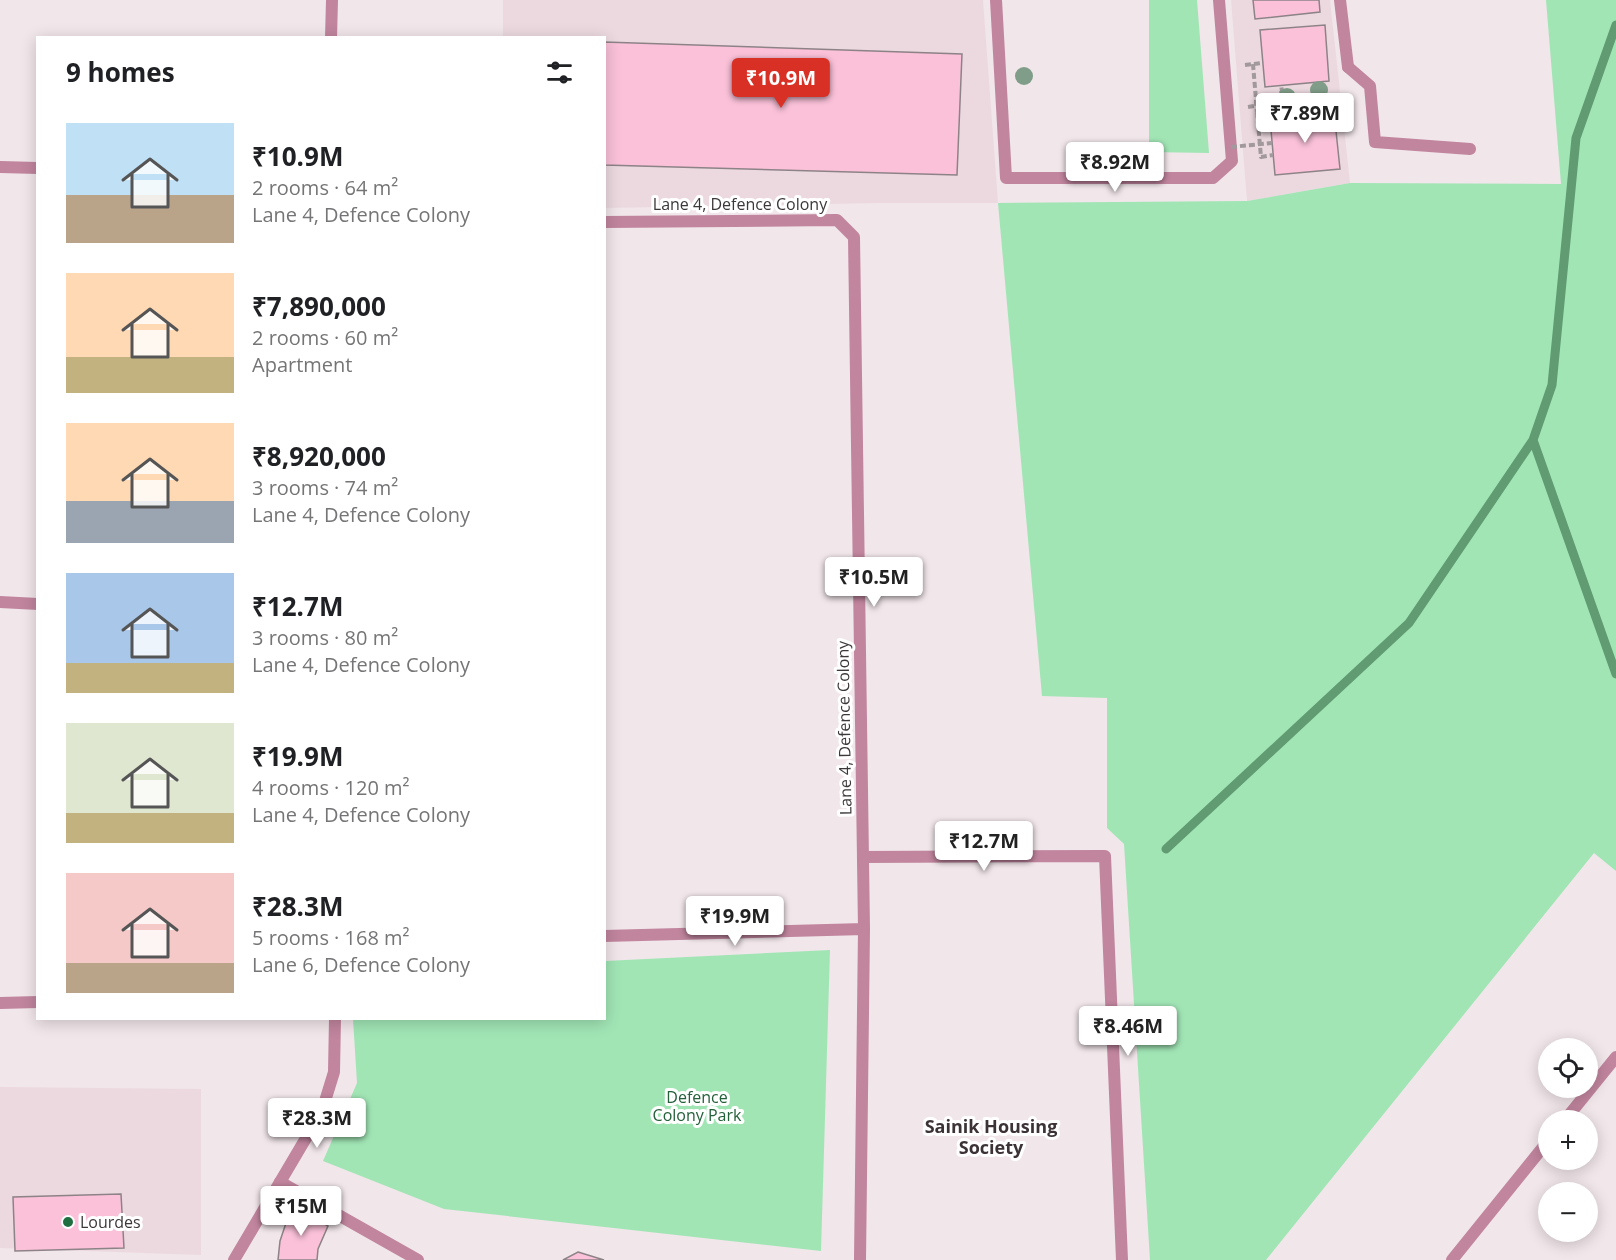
<!DOCTYPE html>
<html lang="en">
<head>
<meta charset="utf-8">
<style>
  :root { --surface:#fff; --page:#f2f2f2; --text:#202124; --muted:#757577; --accent:#d93025 }
  body { margin:0; font-family:"Open Sans",sans-serif; background:var(--page); color:var(--text); height:100vh; display:flex; flex-direction:column; font-size:22px; white-space:nowrap }
  * { box-sizing:border-box; margin:0 }
  p { font-size:20px; color:var(--muted) }
  .icon { flex:none; width:33px; height:33px; fill:none; stroke:currentColor; stroke-width:2; stroke-linecap:round; stroke-linejoin:round }
  .map { position:relative; flex:1; overflow:hidden }
  .details { position:absolute; left:36px; top:36px; width:570px; height:984px; display:flex; flex-direction:column; background:var(--surface); border-radius:0px; box-shadow:0 3px 15px #0003 }
  .details>* { flex:none }
  .controls { position:absolute; left:1538px; top:1038px; display:grid; gap:12px }
  .controls a { display:grid; place-items:center; width:60px; height:60px; border-radius:50%; background:var(--surface); box-shadow:0 3px 15px #0003; font-size:30px }
  .price { position:absolute; translate:-50% -51px; padding:0 14px; border-radius:6px; background:#fff; color:#222; font-size:20px; line-height:39px; filter:drop-shadow(0 2px 3px #0008) }
  .price::after { content:''; position:absolute; left:50%; top:36px; width:18px; height:14px; margin-left:-9px; background:inherit; clip-path:polygon(0 0,100% 0,50% 100%) }
  .price.active { background:var(--accent); color:#fff }
  ul { padding:0; list-style:none }
  li { display:flex; align-items:center; gap:18px; height:150px; padding:0 30px }
  li span { display:grid; place-items:center; flex:none; width:168px; height:120px; border-radius:0px; color:#555 }
  li>.icon { margin-inline-start:auto }
  span .icon { width:72px; height:72px; fill:#fffc; stroke-width:1 }
  li b { font-size:26px }
  h2 { display:flex; justify-content:space-between; align-items:center; height:72px; padding:0 30px; font-size:26px }
  .map>svg:first-child { display:block }
</style>
</head>
<body>
<div class="map">
<svg width="1616" height="1260" viewBox="0 0 1616 1260">
  <rect width="100%" height="100%" fill="#f1e6ea"/>
  <path fill="#ecd9e0" d="M 503,0 L 983,0 L 998,203 L 879,203 L 605,208 L 604,38 L 503,38 Z
    M 1231,0 L 1330,0 L 1350,183 L 1247,201 Z
    M 0,1087 L 201,1089 L 201,1255 L 0,1248 Z"/>
  <path fill="#a1e5b5" d="M 1149,0 L 1197,0 L 1209,153 L 1149,152 Z
    M 1546,0 L 1616,0 L 1616,871 L 1594,853 L 1266,1260 L 1150,1260 L 1124,844 L 1107,828 L 1107,698 L 1042,696 L 998,203 L 1247,201 L 1350,183 L 1561,184 Z
    M 830,950 L 821,1251 L 444,1209 L 323,1161 L 357,1083 L 353,1019 L 604,1018 L 605,961 Z"/>
  <g fill="none" stroke-linecap="round" stroke-linejoin="round">
    <path stroke="#609b72" stroke-width="9" d="M 1533,440 L 1616,674
      M 1166,849 L 1409,623 L 1533,440 L 1552,385 L 1576,138 L 1616,25"/>
  </g>
  <path fill="#fac1d8" stroke="#8d8387" stroke-width="1.5" d="M 1253,0 L 1319,0 L 1320,12 L 1255,19 Z
    M 1325,25 L 1329,81 L 1265,87 L 1260,30 Z
    M 604,42 L 962,54 L 957,175 L 604,165 Z
    M 1334,112 L 1340,169 L 1275,175 L 1270,119 Z
    M 121,1194 L 124,1248 L 15,1251 L 13,1197 Z
    M 295,1206 L 328,1226 L 318,1249 L 317,1260 L 278,1260 L 280,1241 L 286,1223 Z
    M 578,1252 L 604,1260 L 563,1260 Z"/>
  <g fill="none" stroke-linecap="round" stroke-linejoin="round">
    <path stroke="#a1999b" stroke-width="4" stroke-dasharray="6 3" stroke-linecap="butt" d="M 1245,65 L 1263,63
      M 1248,107 L 1265,104 L 1278,110 L 1297,108 L 1298,116
      M 1278,110 L 1277,99 L 1282,91 L 1281,85
      M 1257,112 L 1261,157 L 1273,155"/>
    <path stroke="#c1859e" stroke-width="12" d="M 1348,67 L 1370,86 L 1375,142 L 1470,149
      M 280,1182 L 418,1260"/>
    <path stroke="#c1859e" stroke-width="12" d="M 996,0 L 1006,178 L 1213,178 L 1232,161 L 1219,0
      M 1340,0 L 1348,67
      M 331,38 L 332,0
      M 0,167 L 38,168
      M 604,222 L 837,220 L 854,237 L 864,929 L 860,1260
      M 0,602 L 38,604
      M 863,857 L 1105,856 L 1122,1260
      M 604,936 L 864,929
      M 0,1003 L 38,1002
      M 1565,1120 L 1616,1057
      M 234,1260 L 322,1111 L 334,1072 L 335,1018
      M 1452,1260 L 1548,1141"/>
    <path stroke="#a1999b" stroke-width="4" stroke-dasharray="6 3" stroke-linecap="butt" d="M 1253,64 L 1257,112
      M 1231,147 L 1272,143"/>
  </g>
  <g fill="#809d89">
    <circle cx="1024" cy="76" r="9"/>
    <circle cx="1319" cy="90" r="9"/>
    <circle cx="1287" cy="97" r="9"/>
  </g>
  <circle fill="#1e6e3f" stroke="#fff" stroke-width="2" cx="68" cy="1222" r="6"/>
  <g text-anchor="middle" dominant-baseline="central" stroke-width="6" stroke-linejoin="round" paint-order="stroke">
    <g font-size="16" fill="#3c3839" stroke="#fff">
      <text x="740" y="204">Lane 4, Defence Colony</text>
      <text transform="translate(844 728) rotate(-91)">Lane 4, Defence Colony</text>
    </g>
    <g font-size="16" fill="#24613a" stroke="#fff">
      <text x="697" y="1097">Defence<tspan x="697" dy="18">Colony Park</tspan></text>
    </g>
    <g font-size="16" fill="#3c3839" stroke="#fff" text-anchor="start">
      <text x="80" y="1222">Lourdes</text>
    </g>
    <g font-size="18" font-weight="bold" fill="#3b3336" stroke="#fff">
      <text x="991" y="1126">Sainik Housing<tspan x="991" dy="21">Society</tspan></text>
    </g>
  </g>
</svg>
<div class="controls">
<a><svg class="icon" aria-label="locate" viewBox="0 0 24 24"><circle cx="12" cy="12" r="6"/><path d="M12 2v4M12 18v4M2 12h4M18 12h4"/></svg></a>
<a>+</a>
<a>−</a>
</div>
<b class="price active" style="left:781px;top:109px">₹10.9M</b>
<b class="price" style="left:1305px;top:144px">₹7.89M</b>
<b class="price" style="left:1115px;top:193px">₹8.92M</b>
<b class="price" style="left:874px;top:608px">₹10.5M</b>
<b class="price" style="left:984px;top:872px">₹12.7M</b>
<b class="price" style="left:735px;top:947px">₹19.9M</b>
<b class="price" style="left:1128px;top:1057px">₹8.46M</b>
<b class="price" style="left:317px;top:1149px">₹28.3M</b>
<b class="price" style="left:301px;top:1237px">₹15M</b>
<section class="details">
<h2>9 homes<svg class="icon" aria-label="filters" viewBox="0 0 24 24"><path d="M4 7h16M4 17h16"/><circle cx="9" cy="7" r="2"/><circle cx="15" cy="17" r="2"/></svg></h2>
<ul>
<li><span style="background:linear-gradient(#bfe0f5 60%,#b9a48a 0)"><svg class="icon" aria-label="home" viewBox="0 0 24 24"><path d="M3 11l9-7 9 7M6 9v11h12V9"/></svg></span><div><b>₹10.9M</b><p>2 rooms · 64 m²</p><p>Lane 4, Defence Colony</p></div></li>
<li><span style="background:linear-gradient(#ffd9b3 70%,#c2b280 0)"><svg class="icon" aria-label="home" viewBox="0 0 24 24"><path d="M3 11l9-7 9 7M6 9v11h12V9"/></svg></span><div><b>₹7,890,000</b><p>2 rooms · 60 m²</p><p>Apartment</p></div></li>
<li><span style="background:linear-gradient(#ffd9b3 65%,#9aa5b1 0)"><svg class="icon" aria-label="home" viewBox="0 0 24 24"><path d="M3 11l9-7 9 7M6 9v11h12V9"/></svg></span><div><b>₹8,920,000</b><p>3 rooms · 74 m²</p><p>Lane 4, Defence Colony</p></div></li>
<li><span style="background:linear-gradient(#a9c7e8 75%,#c2b280 0)"><svg class="icon" aria-label="home" viewBox="0 0 24 24"><path d="M3 11l9-7 9 7M6 9v11h12V9"/></svg></span><div><b>₹12.7M</b><p>3 rooms · 80 m²</p><p>Lane 4, Defence Colony</p></div></li>
<li><span style="background:linear-gradient(#dfe7d0 75%,#c2b280 0)"><svg class="icon" aria-label="home" viewBox="0 0 24 24"><path d="M3 11l9-7 9 7M6 9v11h12V9"/></svg></span><div><b>₹19.9M</b><p>4 rooms · 120 m²</p><p>Lane 4, Defence Colony</p></div></li>
<li><span style="background:linear-gradient(#f6c9c9 75%,#b9a48a 0)"><svg class="icon" aria-label="home" viewBox="0 0 24 24"><path d="M3 11l9-7 9 7M6 9v11h12V9"/></svg></span><div><b>₹28.3M</b><p>5 rooms · 168 m²</p><p>Lane 6, Defence Colony</p></div></li>
</ul>
</section>
</div>
</body>
</html>
